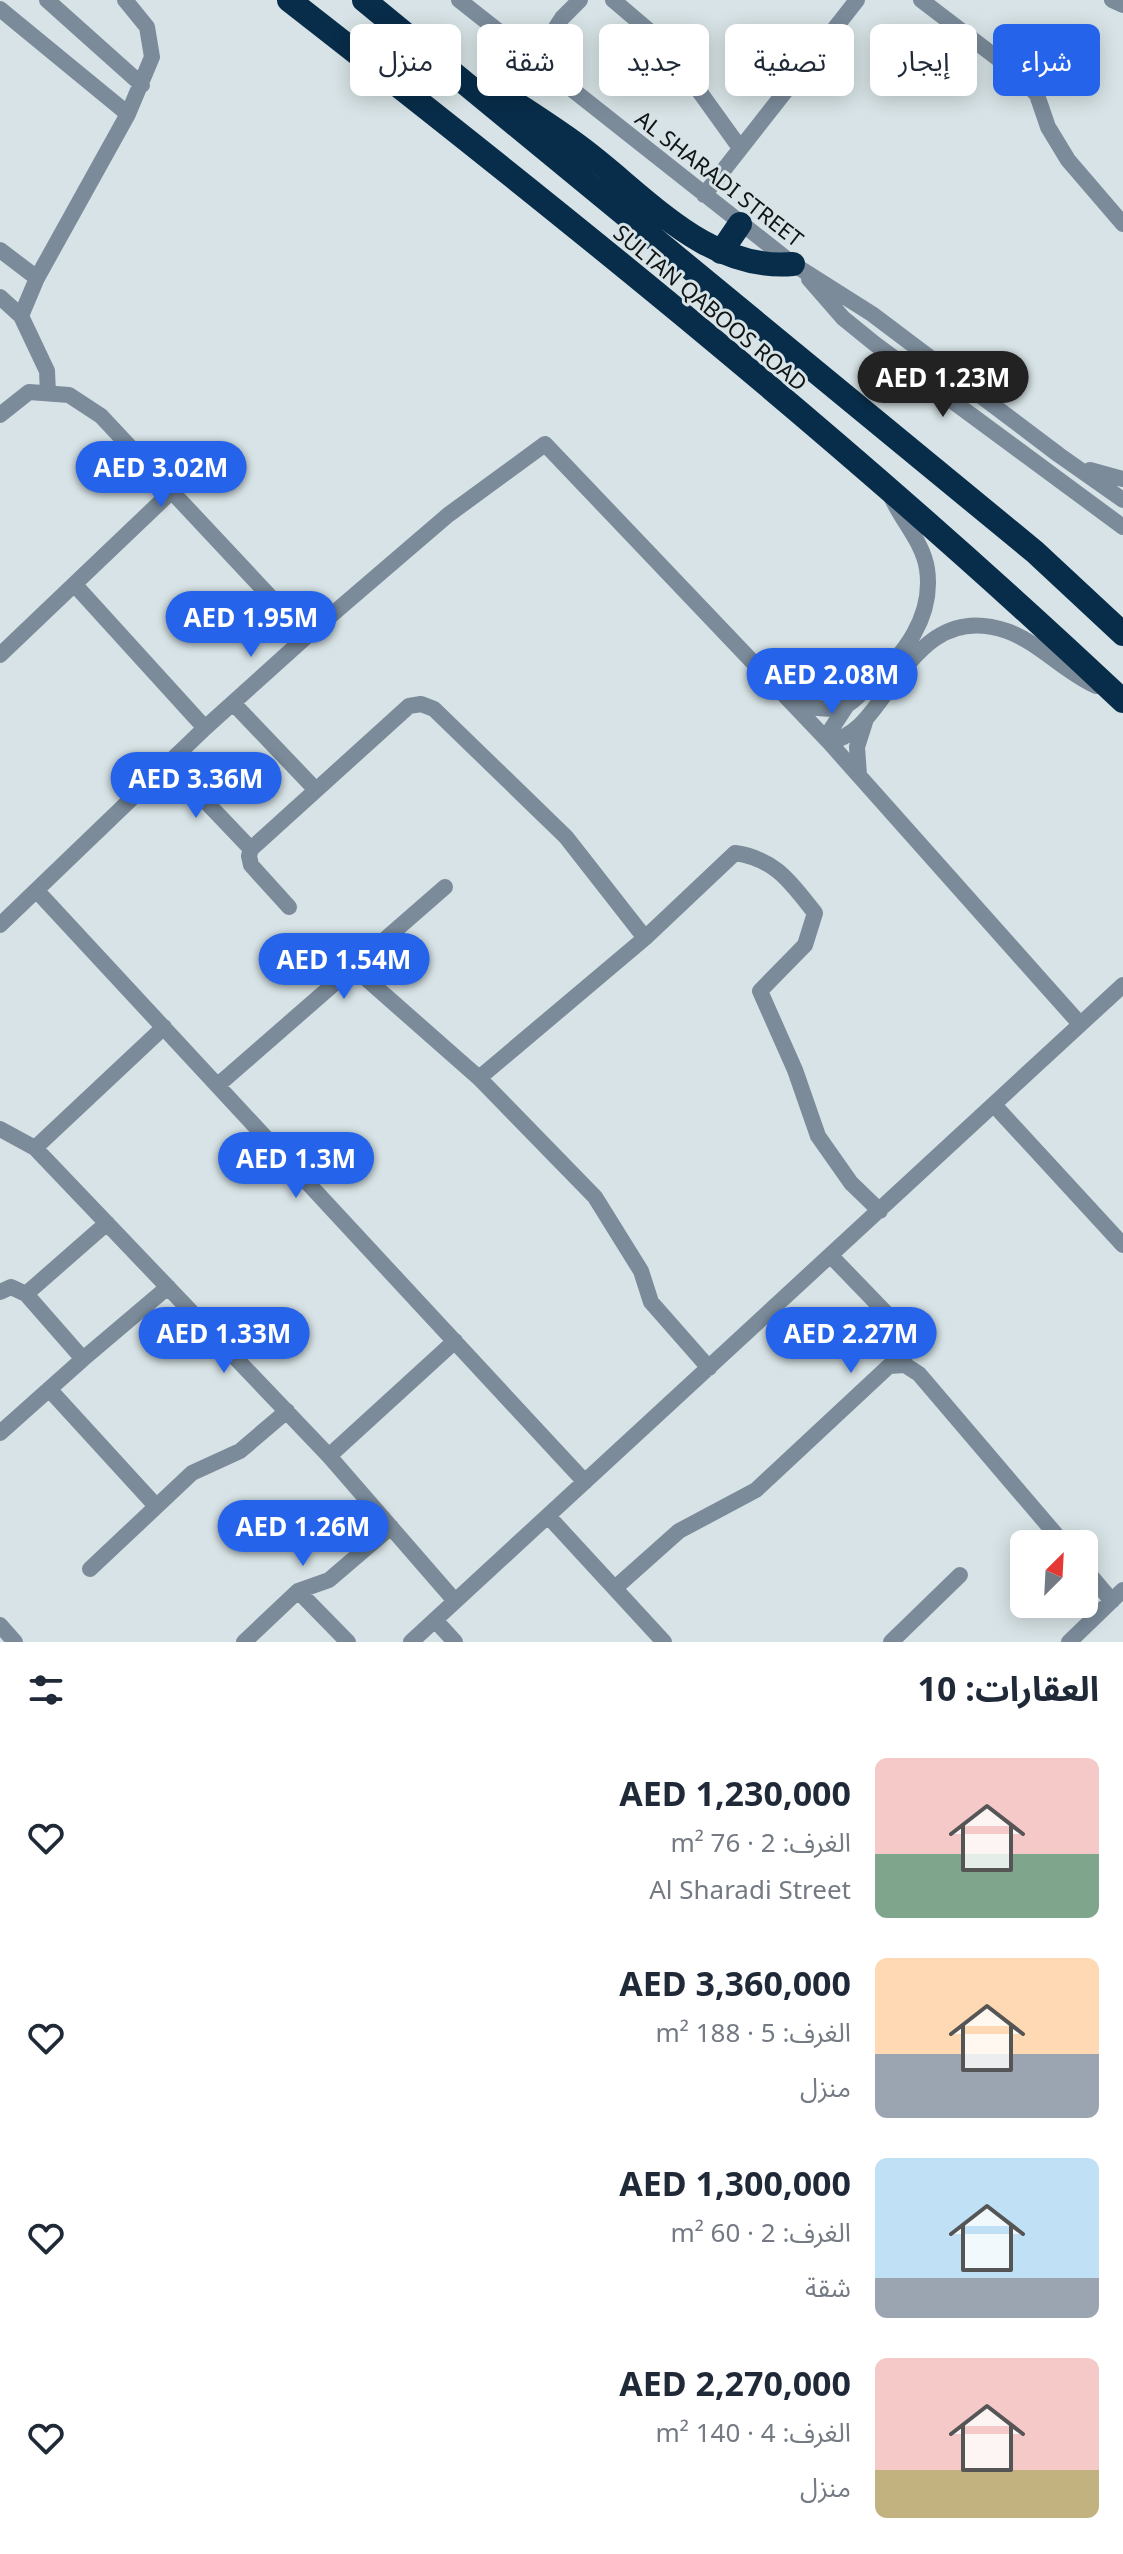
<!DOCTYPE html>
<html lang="ar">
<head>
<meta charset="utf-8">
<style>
  :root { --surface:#fff; --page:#f6f6f7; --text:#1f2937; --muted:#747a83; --accent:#2563eb }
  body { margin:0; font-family:"Noto Sans","Noto Sans Arabic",sans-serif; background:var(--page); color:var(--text); direction:rtl; height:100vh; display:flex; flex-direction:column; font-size:30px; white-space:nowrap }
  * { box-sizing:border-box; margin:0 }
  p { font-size:26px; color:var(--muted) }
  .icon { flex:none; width:44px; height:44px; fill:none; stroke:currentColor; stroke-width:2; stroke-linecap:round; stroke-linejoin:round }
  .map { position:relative; height:1642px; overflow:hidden; direction:ltr }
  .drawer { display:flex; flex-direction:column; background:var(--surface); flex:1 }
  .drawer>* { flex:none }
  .hud { position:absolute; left:24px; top:24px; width:1076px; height:72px; direction:rtl; display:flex; gap:16px }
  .needle { width:52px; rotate:24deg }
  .controls { position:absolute; left:1010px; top:1530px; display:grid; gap:16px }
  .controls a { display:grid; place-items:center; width:88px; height:88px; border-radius:12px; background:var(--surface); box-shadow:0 4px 20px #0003; font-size:40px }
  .price { position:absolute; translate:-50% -68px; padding:0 18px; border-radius:28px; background:var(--accent); color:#fff; font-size:26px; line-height:52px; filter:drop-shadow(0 2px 4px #0008) }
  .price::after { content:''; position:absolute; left:50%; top:48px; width:24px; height:18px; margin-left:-12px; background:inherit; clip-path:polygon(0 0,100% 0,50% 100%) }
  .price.active { background:#222; color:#fff }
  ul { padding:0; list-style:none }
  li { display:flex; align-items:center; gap:24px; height:200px; padding:0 24px }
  li span { display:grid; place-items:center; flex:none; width:224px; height:160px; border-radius:12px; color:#555 }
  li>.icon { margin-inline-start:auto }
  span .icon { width:96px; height:96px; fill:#fffc; stroke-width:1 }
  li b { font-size:34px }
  h2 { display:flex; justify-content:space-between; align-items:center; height:96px; padding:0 24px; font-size:34px }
  .chip { padding:0 28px; border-radius:12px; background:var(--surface); box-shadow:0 4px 20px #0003; font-size:28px; line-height:72px }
  .chip.active { background:var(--accent); color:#fff }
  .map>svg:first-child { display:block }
</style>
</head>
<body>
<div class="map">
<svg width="1123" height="1642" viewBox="0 0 1123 1642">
  <rect width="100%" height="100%" fill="#d7e3e6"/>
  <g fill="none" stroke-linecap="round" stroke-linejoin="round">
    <path stroke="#7b8b9a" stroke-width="16" d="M 47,0 L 142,85
      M 459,0 L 793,264 L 872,314 L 1059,455 L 1123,500
      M 613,0 L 666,45 L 740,148
      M 921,0 L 1018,74 L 1037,95 L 1048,127 L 1068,160 L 1123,224
      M 1112,0 L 1123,5
      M 0,9 L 128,114
      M 534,61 L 562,18 L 580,0
      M 704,195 L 857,0
      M 0,250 L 37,278
      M 809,279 L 843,318 L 875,344 L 1123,527
      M 0,297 L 21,316
      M 48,393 L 47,371 L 21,316 L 37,278 L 128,114 L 152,57 L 147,27 L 125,0
      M 0,415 L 29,392 L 69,395 L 101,416 L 307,636
      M 1090,470 L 1123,479
      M 75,585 L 205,728
      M 0,655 L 172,491
      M 233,703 L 316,790
      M 792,703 C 809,706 830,713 847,705 C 855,701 863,691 870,685 C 904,655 934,617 927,569 C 923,541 899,518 889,492
      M 847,705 L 830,731 L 829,742 C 853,737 866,720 880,701 C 914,655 943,609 1007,631 C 1040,643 1064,672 1096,686
      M 169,763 L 251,849
      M 859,775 L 857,747 L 865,722
      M 37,891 L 585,1482
      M 289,907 L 251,865 L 249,856 L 251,849 L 409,706 L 421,704 L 434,709 L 566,837 L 645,938
      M 0,925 L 205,728 L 307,636 L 448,515 L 545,444 L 829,742 L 1080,1024
      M 353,967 L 479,1078 L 595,1197 L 641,1271 L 651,1302 L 709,1368
      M 479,1078 L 645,938 L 735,853 C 776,859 791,883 815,913 L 805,945 L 760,991 L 795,1070 L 818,1136 L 851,1183 L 880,1211
      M 218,1085 L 445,887
      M 995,1106 L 1123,1245
      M 0,1129 L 35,1148 L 329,1456 L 455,1341
      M 35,1148 L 164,1027
      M 831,1256 L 888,1315 L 900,1334 L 905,1365
      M 0,1292 L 11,1287 L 26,1294 L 83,1359 L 0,1433
      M 26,1294 L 107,1223
      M 83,1359 L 168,1287
      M 49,1389 L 156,1506
      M 329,1456 L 455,1601
      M 548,1516 L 664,1642
      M 1084,1568 L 1112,1601
      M 90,1569 L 192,1473 L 240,1451 L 287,1411
      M 615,1588 L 679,1531 L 756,1490 L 889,1366 L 905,1365 L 919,1374 L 1064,1544
      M 298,1591 L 348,1642
      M 435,1620 L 455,1642
      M 0,1625 L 15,1642
      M 244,1642 L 298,1591 L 329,1580 L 391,1527
      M 411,1642 L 1123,985
      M 891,1642 L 960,1575
      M 1069,1642 L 1123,1590"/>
    <path stroke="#082d4a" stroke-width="24" d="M 289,0 C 575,223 859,452 1123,701
      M 364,0 L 1035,552 L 1123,634
      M 494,89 C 522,108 550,125 577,145 C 642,192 705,272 793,264
      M 721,252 L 740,224"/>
  </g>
  <g text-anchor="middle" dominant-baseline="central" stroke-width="6" stroke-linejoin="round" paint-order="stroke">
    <g font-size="22" fill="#101415" stroke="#d7e3e6">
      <text transform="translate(720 178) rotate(38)">AL SHARADI STREET</text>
      <text transform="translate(711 307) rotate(40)">SULTAN QABOOS ROAD</text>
    </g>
  </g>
</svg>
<div class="controls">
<a><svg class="needle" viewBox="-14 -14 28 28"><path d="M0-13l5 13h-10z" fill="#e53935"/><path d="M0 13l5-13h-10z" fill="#747a83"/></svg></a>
</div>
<b class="price active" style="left:943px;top:419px">AED 1.23M</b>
<b class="price" style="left:161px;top:509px">AED 3.02M</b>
<b class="price" style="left:251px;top:659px">AED 1.95M</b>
<b class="price" style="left:832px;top:716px">AED 2.08M</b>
<b class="price" style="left:196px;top:820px">AED 3.36M</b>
<b class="price" style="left:344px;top:1001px">AED 1.54M</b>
<b class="price" style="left:296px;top:1200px">AED 1.3M</b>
<b class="price" style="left:224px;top:1375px">AED 1.33M</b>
<b class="price" style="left:851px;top:1375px">AED 2.27M</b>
<b class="price" style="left:303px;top:1568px">AED 1.26M</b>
<div class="hud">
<a class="chip active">شراء</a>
<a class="chip">إيجار</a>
<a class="chip">تصفية</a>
<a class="chip">جديد</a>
<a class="chip">شقة</a>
<a class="chip">منزل</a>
</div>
</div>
<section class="drawer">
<h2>العقارات: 10<svg class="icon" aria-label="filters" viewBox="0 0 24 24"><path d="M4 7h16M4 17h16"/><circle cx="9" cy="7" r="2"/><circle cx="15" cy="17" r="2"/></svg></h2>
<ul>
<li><span style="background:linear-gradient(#f6c9c9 60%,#7fa58c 0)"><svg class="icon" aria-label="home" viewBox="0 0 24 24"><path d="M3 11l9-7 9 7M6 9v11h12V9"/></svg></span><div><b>AED 1,230,000</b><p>الغرف: 2 · 76 m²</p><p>Al Sharadi Street</p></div><svg class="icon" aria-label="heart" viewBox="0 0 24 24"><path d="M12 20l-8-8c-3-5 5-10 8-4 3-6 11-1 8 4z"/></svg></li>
<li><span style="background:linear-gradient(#ffd9b3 60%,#9aa5b1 0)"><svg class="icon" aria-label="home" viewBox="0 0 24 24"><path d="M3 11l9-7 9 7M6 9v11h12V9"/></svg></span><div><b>AED 3,360,000</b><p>الغرف: 5 · 188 m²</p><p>منزل</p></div><svg class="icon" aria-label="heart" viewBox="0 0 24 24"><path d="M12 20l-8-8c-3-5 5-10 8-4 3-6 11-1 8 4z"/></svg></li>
<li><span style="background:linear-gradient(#bfe0f5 75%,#9aa5b1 0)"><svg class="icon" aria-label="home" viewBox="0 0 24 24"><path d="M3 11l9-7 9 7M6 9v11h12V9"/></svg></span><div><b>AED 1,300,000</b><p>الغرف: 2 · 60 m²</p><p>شقة</p></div><svg class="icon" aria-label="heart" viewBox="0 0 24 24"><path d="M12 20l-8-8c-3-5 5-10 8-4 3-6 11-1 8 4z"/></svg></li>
<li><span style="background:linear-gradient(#f6c9c9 70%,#c2b280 0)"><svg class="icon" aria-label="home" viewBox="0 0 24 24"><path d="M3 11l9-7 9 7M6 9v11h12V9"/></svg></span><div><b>AED 2,270,000</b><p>الغرف: 4 · 140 m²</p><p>منزل</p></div><svg class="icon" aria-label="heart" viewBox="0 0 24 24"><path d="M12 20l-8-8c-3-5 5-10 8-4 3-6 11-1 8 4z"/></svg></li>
</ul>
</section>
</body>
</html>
